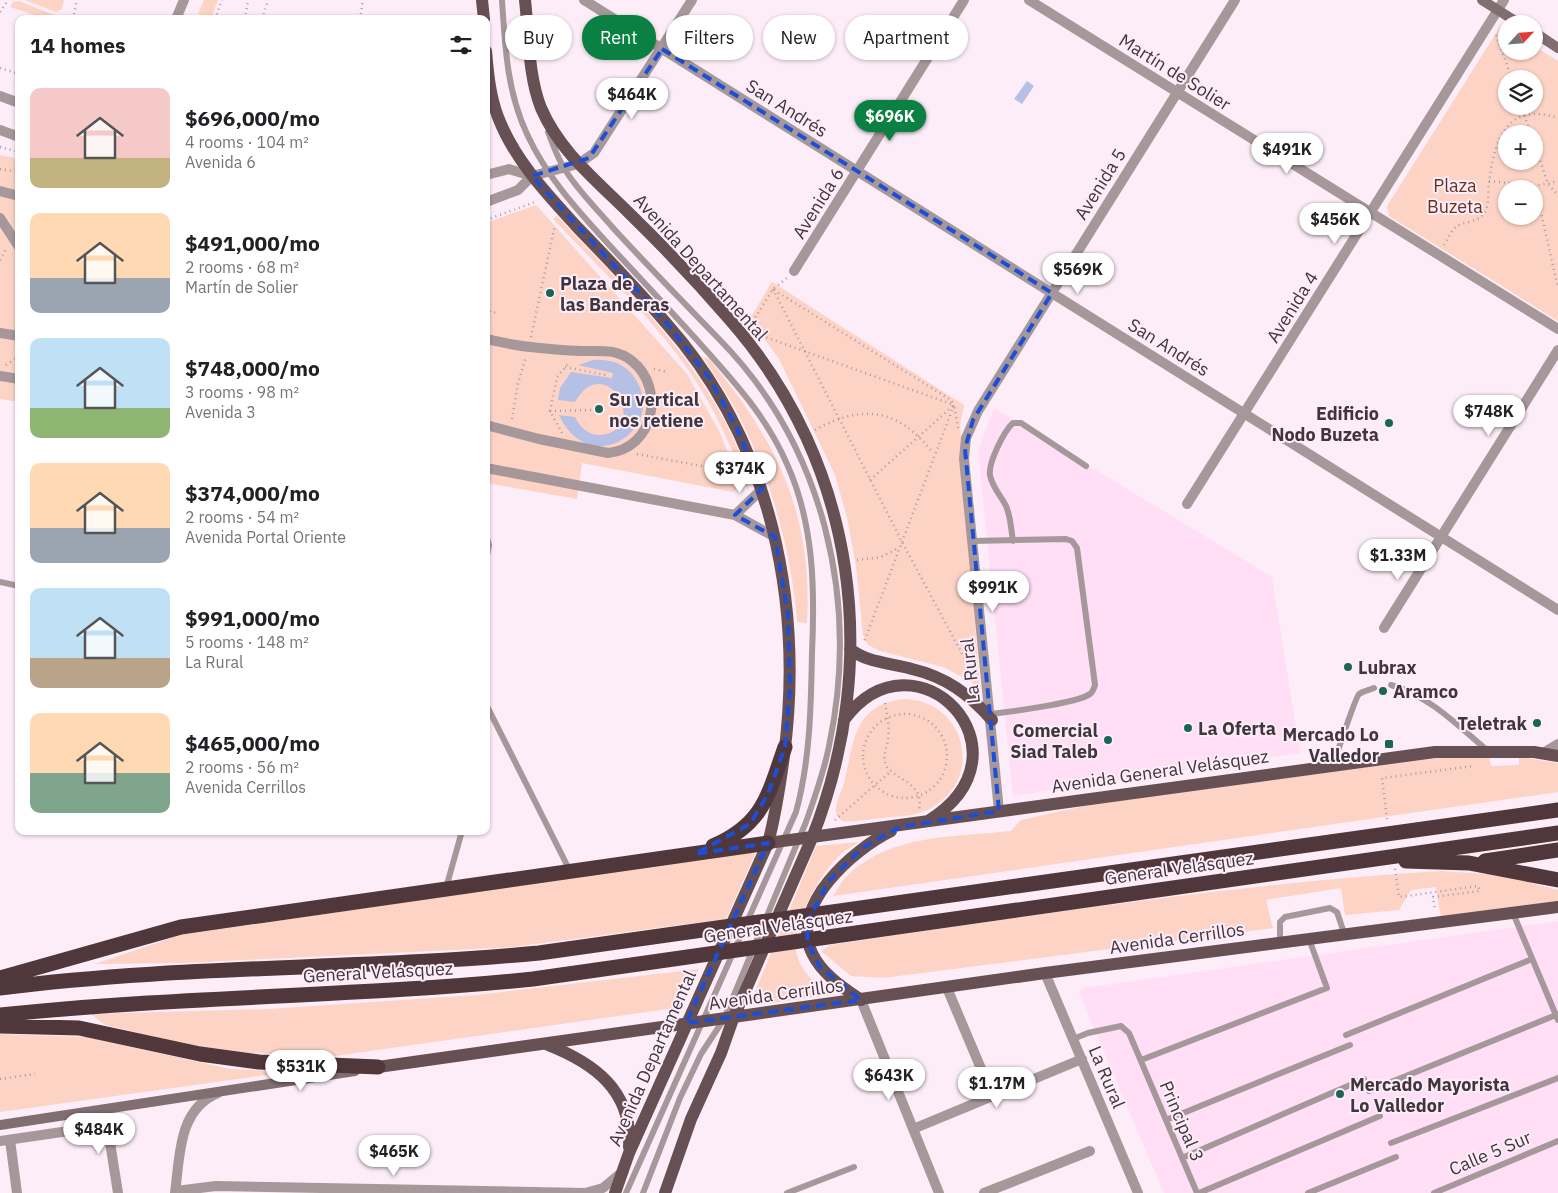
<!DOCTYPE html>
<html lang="en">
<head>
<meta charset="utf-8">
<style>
  :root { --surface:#fff; --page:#f6f6f6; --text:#202124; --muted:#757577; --accent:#0b8043 }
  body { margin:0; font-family:"IBM Plex Sans",sans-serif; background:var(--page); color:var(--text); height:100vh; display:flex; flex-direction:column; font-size:19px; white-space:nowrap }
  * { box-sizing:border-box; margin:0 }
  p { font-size:16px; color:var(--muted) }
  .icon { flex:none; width:28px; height:28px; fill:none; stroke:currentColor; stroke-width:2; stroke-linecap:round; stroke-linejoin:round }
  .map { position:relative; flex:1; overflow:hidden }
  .panel { position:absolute; left:15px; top:15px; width:475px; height:820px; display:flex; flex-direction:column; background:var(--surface); border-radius:10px; box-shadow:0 1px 4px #0004 }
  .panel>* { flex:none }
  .top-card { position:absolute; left:505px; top:15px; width:475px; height:45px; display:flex; gap:10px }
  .needle { width:32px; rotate:64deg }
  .fabs { position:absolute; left:1498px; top:15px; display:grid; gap:10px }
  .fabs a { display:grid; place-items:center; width:45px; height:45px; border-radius:50%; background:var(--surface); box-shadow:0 1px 4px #0004; font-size:25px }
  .price { position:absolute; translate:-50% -42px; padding:0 11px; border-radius:18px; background:#fff; color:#222; font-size:16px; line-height:32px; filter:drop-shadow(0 1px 2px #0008) }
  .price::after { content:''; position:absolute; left:50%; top:30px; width:15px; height:11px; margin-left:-8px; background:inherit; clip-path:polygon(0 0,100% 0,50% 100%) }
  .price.on { background:var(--accent); color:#fff }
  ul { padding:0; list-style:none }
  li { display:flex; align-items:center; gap:15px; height:125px; padding:0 15px }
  li span { display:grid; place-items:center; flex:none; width:140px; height:100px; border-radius:10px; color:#555 }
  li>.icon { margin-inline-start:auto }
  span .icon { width:60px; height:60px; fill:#fffc; stroke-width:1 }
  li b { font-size:21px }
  h2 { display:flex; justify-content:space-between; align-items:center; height:60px; padding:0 15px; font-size:21px }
  .tag { padding:0 18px; border-radius:22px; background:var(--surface); box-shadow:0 1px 4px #0004; font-size:18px; line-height:45px }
  .tag.on { background:var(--accent); color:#fff }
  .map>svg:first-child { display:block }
</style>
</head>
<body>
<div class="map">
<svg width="1558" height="1193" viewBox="0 0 1558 1193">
  <rect width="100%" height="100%" fill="#fdedf8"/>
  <path fill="#ffdef6" d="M 994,408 L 1272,577 L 1300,753 L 1013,796 L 978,451 Z
    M 1558,921 L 1558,1193 L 1164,1193 L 1079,993 L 1084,988 Z"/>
  <path fill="#fdd3c6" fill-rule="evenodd" d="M 25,0 L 64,0 L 62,9 L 56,12 Z
    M 204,0 L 218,0 L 212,16 L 198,14 Z
    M 19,1 L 59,17 L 62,19 L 47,19 L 10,7 L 13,2 Z
    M 1500,27 L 1506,29 L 1506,51 L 1534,51 L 1534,46 L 1558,61 L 1558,321 L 1389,216 L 1387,206 ZM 1506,79 L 1534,79 L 1534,106 L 1506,106 ZM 1506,134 L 1534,134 L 1534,161 L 1506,161 ZM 1506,189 L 1534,189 L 1534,216 L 1506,216 Z
    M 0,155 L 19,159 L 19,402 L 0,399 Z
    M 536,205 L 687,374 L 719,431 L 741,483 L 733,492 L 582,463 L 577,499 L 486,483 L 486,223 Z
    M 557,216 C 623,287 698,356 737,447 C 743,462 750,475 748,491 C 734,451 715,410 692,375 C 653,318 600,269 553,219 Z
    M 772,282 L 964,405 L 960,425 L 980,689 L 970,681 L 943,667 L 880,651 L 868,645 L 863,635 L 856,566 L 847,518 L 835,475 L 779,359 L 754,324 L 749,320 Z
    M 703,357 L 709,359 C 777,441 813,514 807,623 L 797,622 C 792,554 773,487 744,426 C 733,402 717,379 703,357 Z
    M 904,699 C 962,700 985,772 936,805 C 920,817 899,816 881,818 C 868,819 854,823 842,821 L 837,816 C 833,805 841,794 844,783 C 854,743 852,705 904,699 Z
    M 1489,756 L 1491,766 L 1519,765 L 1519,757 L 1558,763 L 1558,792 L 833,896 C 838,889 842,880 849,874 C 891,834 956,837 1011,831 L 1021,820 L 1098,803 L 1438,758 Z
    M 859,842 C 853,846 845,850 840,855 C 819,875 793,921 796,950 C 799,970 815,984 830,995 L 749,1006 L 816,846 Z
    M 749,852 L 755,854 L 726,919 L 513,947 L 184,963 L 95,964 L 180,935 Z
    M 1442,871 L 1502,875 L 1558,890 L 1558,902 L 1441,918 L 1436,887 L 1411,890 L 1399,910 L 1345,915 L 1341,888 L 1266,900 L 1273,928 L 883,978 L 851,976 L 821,951 L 830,945 C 1033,916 1237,883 1442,871 Z
    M 699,969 L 682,1007 L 328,1057 L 234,1052 L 185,1044 L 105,1025 L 91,1014 L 269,1009 L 476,995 Z
    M 0,1034 L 87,1037 L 230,1069 L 288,1072 L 0,1112 Z"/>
  <path fill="#b6c0e5" d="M 1027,81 L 1034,86 L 1022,104 L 1014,99 Z
    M 593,360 C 609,359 625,363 634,377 C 670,427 590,482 559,415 L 575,417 C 580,427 588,436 601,435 C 652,429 605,349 575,402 L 558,400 L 560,388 L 571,372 L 612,378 L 613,373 L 578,365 Z"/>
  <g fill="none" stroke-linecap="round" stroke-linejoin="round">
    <path stroke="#a99ca5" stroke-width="2.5" stroke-dasharray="1 4" stroke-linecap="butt" d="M 0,12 L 8,0
      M 73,19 L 77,0
      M 215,19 L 222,0
      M 245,19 L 248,0
      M 262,19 L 268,0
      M 360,19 L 363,0
      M 1496,35 L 1512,79
      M 0,68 L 19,74
      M 1521,106 L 1531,134
      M 1534,142 L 1548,184 L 1558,195
      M 0,147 L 19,152
      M 0,169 L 19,172
      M 1489,181 L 1535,186 L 1558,181
      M 1535,186 L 1558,288
      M 486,220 L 535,202
      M 1444,245 C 1447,240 1452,229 1457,226 C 1467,221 1481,222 1486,210 C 1489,202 1488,191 1489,183 C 1494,141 1506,101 1558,118
      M 0,260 L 7,248
      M 773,289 L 902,542 L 973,674
      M 774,290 L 951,400 L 954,405
      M 486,308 L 492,313 L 499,312
      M 750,326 L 773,289 L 787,278
      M 757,334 L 954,405 L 864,642
      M 531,337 L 555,225
      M 6,365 L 19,356
      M 565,367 L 606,375
      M 654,369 L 667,372
      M 663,398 L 688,402
      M 550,411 L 593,410
      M 512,419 L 518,383 L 526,357
      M 661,422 L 704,429
      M 815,430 C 864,403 899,409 933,453
      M 562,433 L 550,411 L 557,377 L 570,362
      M 637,454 L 707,467
      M 870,480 L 954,405 L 958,428
      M 857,560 L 881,557 L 899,548
      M 885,703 C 887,715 890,727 888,739 C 887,748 882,756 886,765 C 892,779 925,782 919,809
      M863 756a42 42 0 1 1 84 0a42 42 0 1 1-84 0Z
      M 1387,819 L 1382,778 L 1474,766
      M 835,820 L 890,772
      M 1395,869 L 1399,897 L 1478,886 L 1480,891 L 1433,897 L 1435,911
      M 0,1079 L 35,1074"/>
    <path stroke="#a6989a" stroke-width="6" d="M 502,0 C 505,46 507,92 527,134 C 547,178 580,213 612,248 C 640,278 668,308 696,339 C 731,378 766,415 787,464 C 814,524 815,589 812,653 C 811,707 810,761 796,812 L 626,1193
      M 548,132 C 553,144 557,157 564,168 C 577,190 597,209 614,229 C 648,266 683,302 718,338 C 824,445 860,600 829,746 C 824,772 815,797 806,822 L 724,1019 L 701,1054 L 680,1098 L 643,1193
      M 486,534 L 489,545 L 486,561
      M 973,541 L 1066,539 L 1072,541 L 1077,548 L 1095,685 C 1094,688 1093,692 1090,694 C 1078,703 1008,712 991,714
      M 1013,541 C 1011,530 1011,517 1006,506 C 1001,496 992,487 990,475 C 988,463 1004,431 1013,423 L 1021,423 L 1086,466
      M 0,582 L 19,586
      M 1391,685 C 1430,696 1458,726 1488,751
      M 486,704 L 570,871
      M 1333,765 C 1337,754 1355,698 1359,694 C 1363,691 1369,690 1374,688
      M 446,888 L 462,831
      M 1513,913 L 1558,1020
      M 1280,942 L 1280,922 L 1285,917 L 1330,908 L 1337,912 L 1344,933
      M 1346,1035 L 1532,959
      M 1073,1039 L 1088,1033 L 1121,1026 L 1129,1033 L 1197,1193
      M 1141,1060 L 1327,988 L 1309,939
      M 1369,1091 L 1556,1015
      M 1166,1120 L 1350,1045
      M 1391,1143 L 1558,1078
      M 1182,1158 L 1364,1079
      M 787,1193 L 854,1167
      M 1199,1193 L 1380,1116
      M 1308,1193 L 1396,1157
      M 1434,1193 L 1558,1141"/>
    <path stroke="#a6989a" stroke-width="10" d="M 0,191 L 19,196
      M 0,218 L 19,247
      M 0,333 L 19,336
      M 486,339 C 501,342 516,346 531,347 C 549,349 567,351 585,351 C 602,351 617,349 632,361 C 666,388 654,449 608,453 L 539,439 L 486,425"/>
    <path stroke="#a6989a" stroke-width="10" d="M 584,0 L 1558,610
      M 1029,0 L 1558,329
      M 176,19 L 184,0
      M 0,96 L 19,103
      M 0,130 L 19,137
      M 486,175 L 509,169 L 532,176 L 518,190 L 486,202
      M 794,271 L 964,0
      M 0,376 L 19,379
      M 486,468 L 735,515 L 775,537
      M 1187,504 L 1504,0
      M 735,515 L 762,489
      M 1384,628 L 1558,350
      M 1543,753 L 1558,744
      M 999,811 L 964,459 L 966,438 L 978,411 L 1235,0
      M 1045,973 L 1138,1193
      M 947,988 L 993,1097
      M 861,1000 L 939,1193
      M 913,1129 L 1082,1059
      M 10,1140 L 17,1193
      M 0,1141 L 96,1127 L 105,1128 L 109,1136 L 118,1193
      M 984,1193 L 1090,1151"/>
    <path stroke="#a6989a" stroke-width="10" d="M 532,176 L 578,164 L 594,153 L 692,0
      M 176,1191 L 216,1186 L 585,1193 L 603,1188 L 621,1173
      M 175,1193 C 180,1156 178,1109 218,1093"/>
    <path stroke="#816e71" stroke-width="10" d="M 1482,0 L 1520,24
      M 1534,32 L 1558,48
      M 0,1125 L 355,1071"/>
    <path stroke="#675053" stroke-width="12" d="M 482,0 L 484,19
      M 525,0 C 529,35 528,75 541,108 C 560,152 596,180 629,213 C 664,247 698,283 730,320 C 857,465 882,662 812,838 L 733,1019 L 721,1053 L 691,1119 L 665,1193
      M 486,51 C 488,74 490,96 498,117 C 515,161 547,194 578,228 C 608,259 638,290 666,323 C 771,441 804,602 784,756 C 780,785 776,814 768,843 L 629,1153 L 615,1193
      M 850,649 C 867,663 892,663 912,669 C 946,677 969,694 992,720
      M 844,720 C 915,623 1040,752 928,821
      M 768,843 L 1435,752 L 1534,752 L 1558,756
      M 861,1000 C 842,987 822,974 812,953 C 789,905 854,849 891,831
      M 548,1045 C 594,1063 633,1091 629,1147
      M 378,1067 L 1045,973 L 1558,907"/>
    <path stroke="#50373b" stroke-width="15" d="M 713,846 C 764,824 768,795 785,747
      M 1406,861 L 1469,863 L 1558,880
      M 1485,861 L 1558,850
      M 0,978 L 181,927 L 768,843
      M 0,988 C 179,965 360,970 539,953 L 1558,810
      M 0,1015 C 177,996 356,997 533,979 L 1558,833
      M 0,1026 L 79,1028 L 200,1054 L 259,1062 L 378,1067"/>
  </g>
  <path fill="none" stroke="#1d4ed8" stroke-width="4" stroke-dasharray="10 6" stroke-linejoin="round" d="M 662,49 L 1052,293 L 973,420 L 965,449 L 999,811 L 900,827 L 862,848 L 828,882 L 809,919 L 807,941 L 820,967 L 861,1000 L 686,1023 L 768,843 L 695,854 L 750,824 L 768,794 L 785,747 L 790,688 L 788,614 L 775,537 L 735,515 L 762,489 L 736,426 L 710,379 L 666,322 L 532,176 L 589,158 Z"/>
  <g fill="#1c6458" stroke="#fdedf8" stroke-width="2">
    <circle cx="550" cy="293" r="5"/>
    <circle cx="599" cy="409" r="5"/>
    <circle cx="1389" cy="423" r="5"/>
    <circle cx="1348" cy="667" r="5"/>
    <circle cx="1383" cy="691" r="5"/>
    <circle cx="1537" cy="723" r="5"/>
    <circle cx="1188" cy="728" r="5"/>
    <circle cx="1108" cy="740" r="5"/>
    <rect x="1384" y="739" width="10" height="10" rx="2.5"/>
    <circle cx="1340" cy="1094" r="5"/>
  </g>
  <g text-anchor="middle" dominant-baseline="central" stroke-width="4" stroke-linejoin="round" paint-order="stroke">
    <g font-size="18" fill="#3f363d" stroke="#fdedf8">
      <text transform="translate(1175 72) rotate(32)">Martín de Solier</text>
      <text transform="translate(787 108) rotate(32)">San Andrés</text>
      <text transform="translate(1100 184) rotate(-58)">Avenida 5</text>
      <text transform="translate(818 203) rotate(-58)">Avenida 6</text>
      <text transform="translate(701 267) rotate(48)">Avenida Departamental</text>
      <text transform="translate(1292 307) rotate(-58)">Avenida 4</text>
      <text transform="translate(1169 347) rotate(32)">San Andrés</text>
      <text transform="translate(970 671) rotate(-96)">La Rural</text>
      <text transform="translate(1160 771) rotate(-8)">Avenida General Velásquez</text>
      <text transform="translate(1179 868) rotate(-8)">General Velásquez</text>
      <text transform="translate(778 926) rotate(-8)">General Velásquez</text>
      <text transform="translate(1177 938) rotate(-8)">Avenida Cerrillos</text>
      <text transform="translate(378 972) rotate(-3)">General Velásquez</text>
      <text transform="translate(776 994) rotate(-8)">Avenida Cerrillos</text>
      <text transform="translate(652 1058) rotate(-66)">Avenida Departamental</text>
      <text transform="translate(1107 1077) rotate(67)">La Rural</text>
      <text transform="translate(1182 1121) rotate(67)">Principal 3</text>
      <text transform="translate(1490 1153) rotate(-23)">Calle 5 Sur</text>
    </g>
    <g font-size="18" fill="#67301f" stroke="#fdedf8">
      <text x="1455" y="185">Plaza<tspan x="1455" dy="21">Buzeta</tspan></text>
    </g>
    <g font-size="18" font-weight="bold" fill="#3f363d" stroke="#fdedf8" text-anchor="start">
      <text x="560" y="283">Plaza de<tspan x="560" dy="21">las Banderas</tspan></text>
      <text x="609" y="399">Su vertical<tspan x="609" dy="21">nos retiene</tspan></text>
      <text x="1379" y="413" text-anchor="end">Edificio<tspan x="1379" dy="21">Nodo Buzeta</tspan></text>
      <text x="1358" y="667">Lubrax</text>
      <text x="1393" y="691">Aramco</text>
      <text x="1527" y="723" text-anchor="end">Teletrak</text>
      <text x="1198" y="728">La Oferta</text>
      <text x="1098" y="730" text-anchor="end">Comercial<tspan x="1098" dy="21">Siad Taleb</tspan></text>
      <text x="1379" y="734" text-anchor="end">Mercado Lo<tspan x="1379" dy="21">Valledor</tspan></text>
      <text x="1350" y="1084">Mercado Mayorista<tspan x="1350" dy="21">Lo Valledor</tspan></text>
    </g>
  </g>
</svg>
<div class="fabs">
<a><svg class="needle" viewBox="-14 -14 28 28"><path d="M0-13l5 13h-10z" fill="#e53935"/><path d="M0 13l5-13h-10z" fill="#757577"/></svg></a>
<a><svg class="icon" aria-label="layers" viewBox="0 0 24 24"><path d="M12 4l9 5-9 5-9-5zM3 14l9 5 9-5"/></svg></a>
<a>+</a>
<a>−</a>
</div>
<b class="price" style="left:632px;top:120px">$464K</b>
<b class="price on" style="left:890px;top:142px">$696K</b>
<b class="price" style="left:1287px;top:175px">$491K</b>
<b class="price" style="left:1335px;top:245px">$456K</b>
<b class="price" style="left:1078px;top:295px">$569K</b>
<b class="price" style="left:1489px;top:437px">$748K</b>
<b class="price" style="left:740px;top:494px">$374K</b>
<b class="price" style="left:1398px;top:581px">$1.33M</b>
<b class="price" style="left:993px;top:613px">$991K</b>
<b class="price" style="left:301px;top:1092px">$531K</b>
<b class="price" style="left:889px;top:1101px">$643K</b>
<b class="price" style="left:997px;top:1109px">$1.17M</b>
<b class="price" style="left:99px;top:1155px">$484K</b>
<b class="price" style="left:394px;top:1177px">$465K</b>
<div class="top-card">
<a class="tag">Buy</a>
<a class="tag on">Rent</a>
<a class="tag">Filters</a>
<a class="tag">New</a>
<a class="tag">Apartment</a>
</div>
<section class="panel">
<h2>14 homes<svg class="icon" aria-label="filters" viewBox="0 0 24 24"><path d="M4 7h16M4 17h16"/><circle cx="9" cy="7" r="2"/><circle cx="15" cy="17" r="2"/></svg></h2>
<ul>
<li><span style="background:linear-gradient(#f6c9c9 70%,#c2b280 0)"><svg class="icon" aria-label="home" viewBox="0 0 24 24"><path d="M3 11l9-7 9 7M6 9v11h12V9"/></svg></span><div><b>$696,000/mo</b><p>4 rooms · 104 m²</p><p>Avenida 6</p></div></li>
<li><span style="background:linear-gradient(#ffd9b3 65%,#9aa5b1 0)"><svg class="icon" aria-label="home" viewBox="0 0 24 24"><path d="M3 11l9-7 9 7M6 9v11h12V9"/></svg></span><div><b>$491,000/mo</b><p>2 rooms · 68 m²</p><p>Martín de Solier</p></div></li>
<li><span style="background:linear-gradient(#bfe0f5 70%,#8fb573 0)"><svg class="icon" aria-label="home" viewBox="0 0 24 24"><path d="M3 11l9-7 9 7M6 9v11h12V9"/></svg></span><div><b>$748,000/mo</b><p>3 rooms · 98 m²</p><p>Avenida 3</p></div></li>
<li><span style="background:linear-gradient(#ffd9b3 65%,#9aa5b1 0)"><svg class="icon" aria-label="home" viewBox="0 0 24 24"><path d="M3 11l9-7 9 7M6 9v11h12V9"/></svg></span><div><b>$374,000/mo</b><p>2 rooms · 54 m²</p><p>Avenida Portal Oriente</p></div></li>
<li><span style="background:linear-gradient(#bfe0f5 70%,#b9a48a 0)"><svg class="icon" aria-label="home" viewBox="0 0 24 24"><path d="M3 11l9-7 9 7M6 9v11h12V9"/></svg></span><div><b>$991,000/mo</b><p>5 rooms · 148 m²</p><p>La Rural</p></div></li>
<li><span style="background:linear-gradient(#ffd9b3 60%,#7fa58c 0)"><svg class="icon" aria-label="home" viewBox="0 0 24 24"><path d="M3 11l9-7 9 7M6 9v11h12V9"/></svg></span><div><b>$465,000/mo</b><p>2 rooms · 56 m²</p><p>Avenida Cerrillos</p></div></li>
</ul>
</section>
</div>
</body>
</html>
